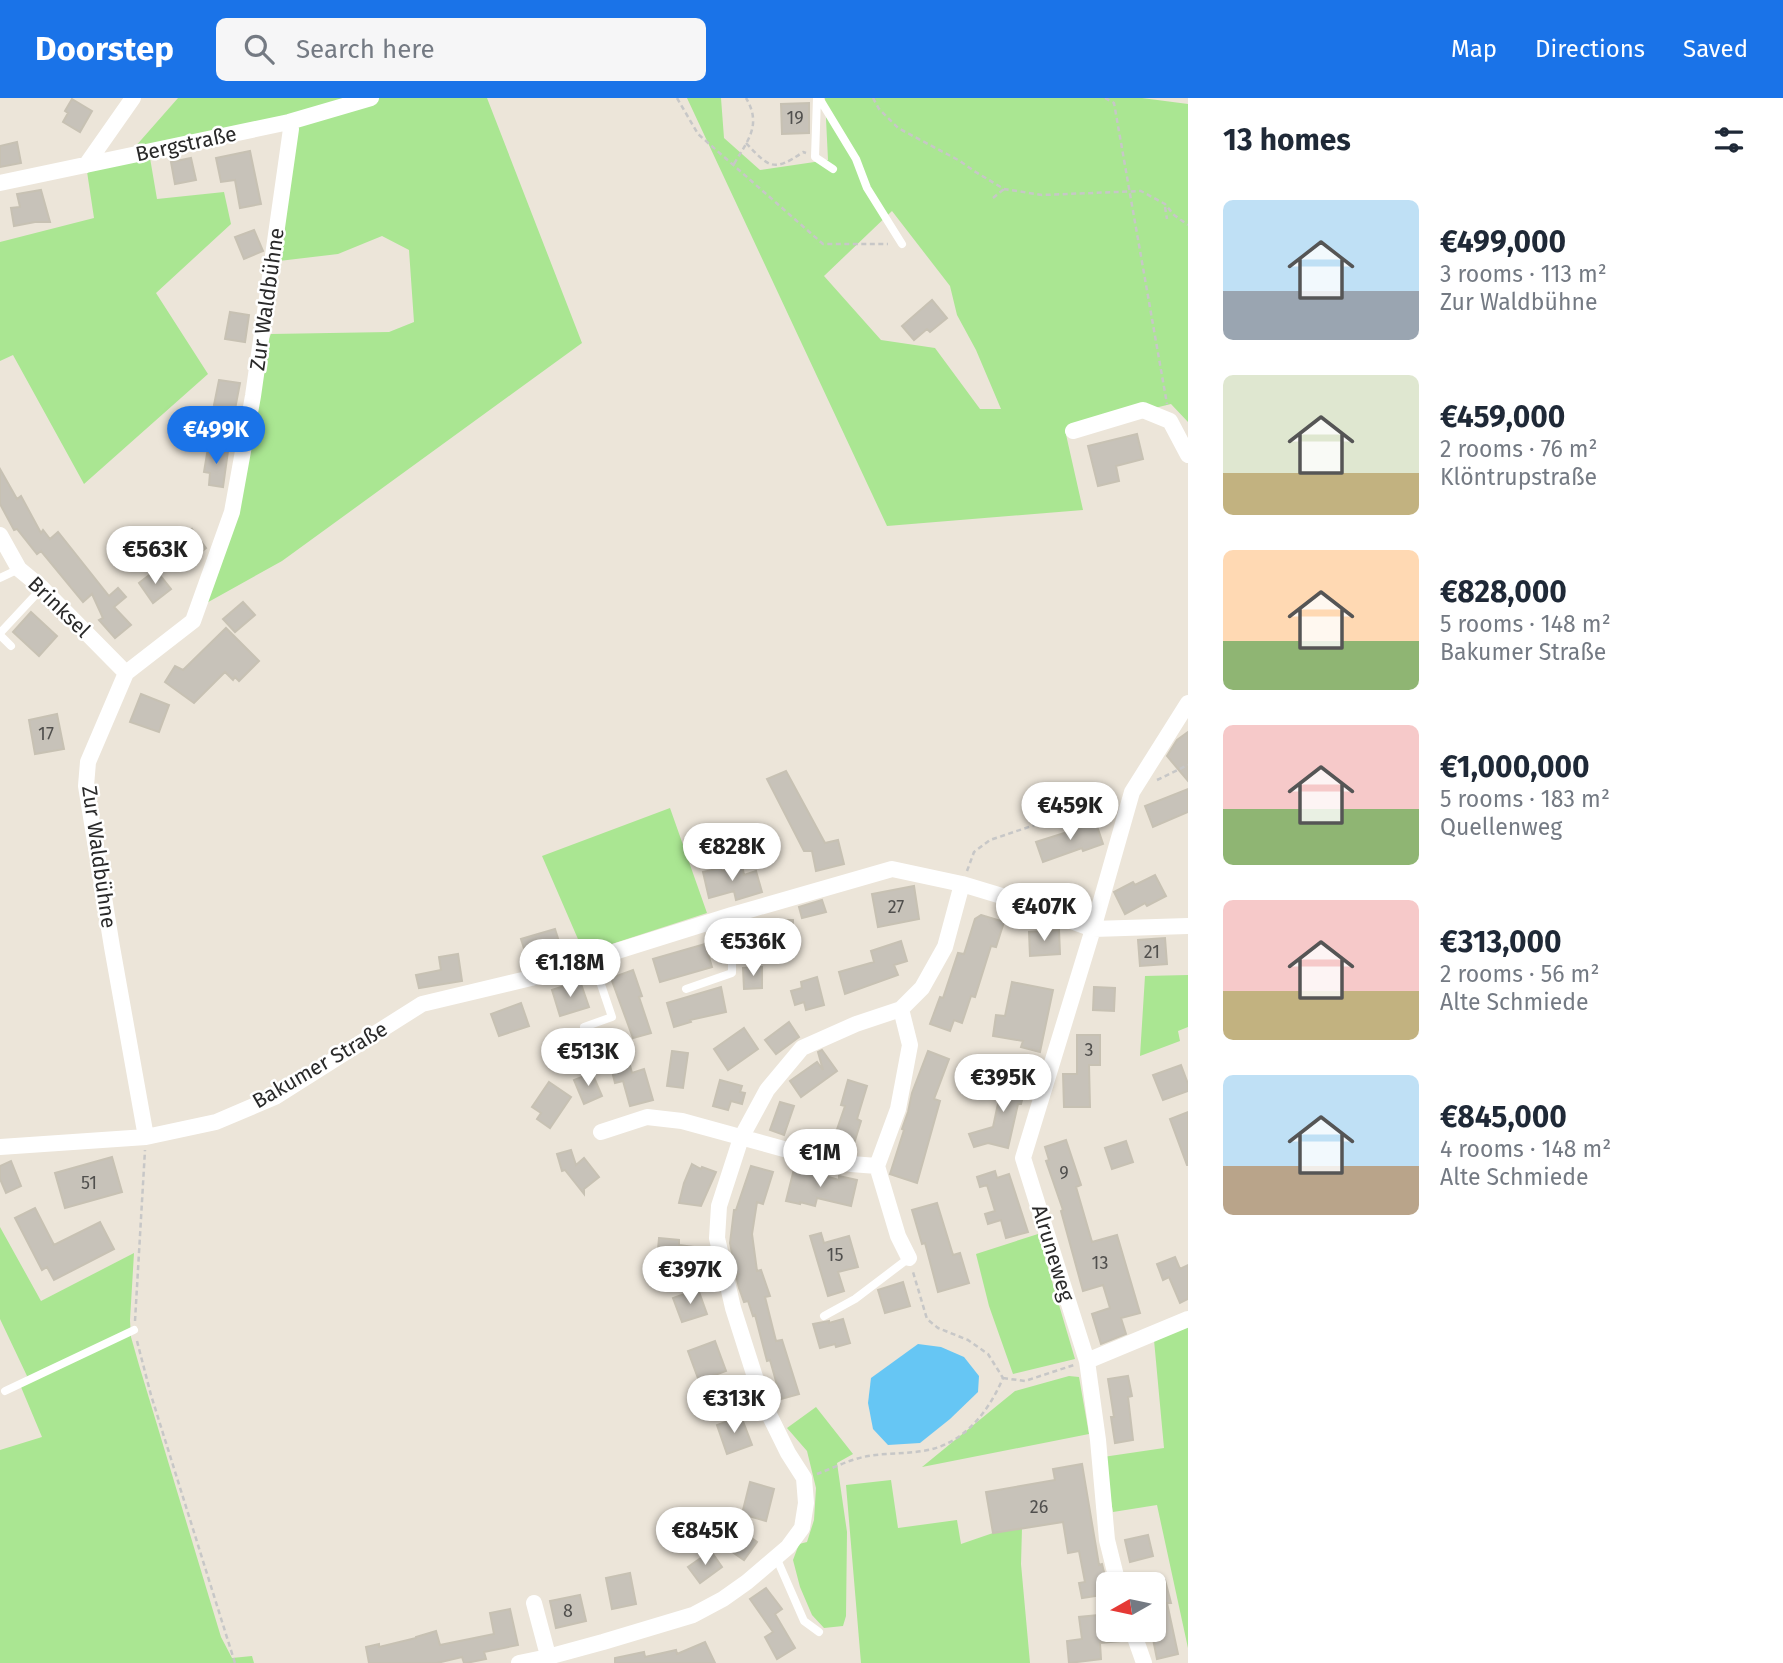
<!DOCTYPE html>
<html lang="en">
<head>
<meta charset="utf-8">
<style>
  :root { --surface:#fff; --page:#f6f6f7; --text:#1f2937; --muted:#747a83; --accent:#1a73e8 }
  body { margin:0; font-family:"Fira Sans",sans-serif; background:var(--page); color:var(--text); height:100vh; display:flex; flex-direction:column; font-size:26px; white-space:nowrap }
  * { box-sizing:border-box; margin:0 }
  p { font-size:23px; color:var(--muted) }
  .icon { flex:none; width:38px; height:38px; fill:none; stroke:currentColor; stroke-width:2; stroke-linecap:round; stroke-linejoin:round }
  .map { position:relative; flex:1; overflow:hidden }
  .panel { display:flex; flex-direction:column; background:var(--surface); width:595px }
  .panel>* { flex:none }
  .needle { width:46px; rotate:261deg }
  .buttons { position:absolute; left:1096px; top:1474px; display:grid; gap:14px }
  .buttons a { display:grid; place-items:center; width:70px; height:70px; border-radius:10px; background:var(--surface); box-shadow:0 2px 5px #0004; font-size:35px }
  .price { position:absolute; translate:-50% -60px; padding:0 16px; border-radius:24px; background:#fff; color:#222; font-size:23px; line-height:46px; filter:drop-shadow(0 2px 4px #0008) }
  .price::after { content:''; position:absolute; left:50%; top:42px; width:21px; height:16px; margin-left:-10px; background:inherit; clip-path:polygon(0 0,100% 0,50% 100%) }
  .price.on { background:var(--accent); color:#fff }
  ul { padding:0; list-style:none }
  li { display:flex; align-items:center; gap:21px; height:175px; padding:0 35px }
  li span { display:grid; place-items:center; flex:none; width:196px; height:140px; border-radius:10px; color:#555 }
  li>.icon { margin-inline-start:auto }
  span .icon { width:84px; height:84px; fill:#fffc; stroke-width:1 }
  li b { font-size:30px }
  h2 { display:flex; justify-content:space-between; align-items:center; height:84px; padding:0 35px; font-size:30px }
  header { display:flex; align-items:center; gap:42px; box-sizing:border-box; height:98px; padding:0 35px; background:var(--accent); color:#fff }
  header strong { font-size:33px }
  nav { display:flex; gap:38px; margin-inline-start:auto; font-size:24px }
  .search { width:490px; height:63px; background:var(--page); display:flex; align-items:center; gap:18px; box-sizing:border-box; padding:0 24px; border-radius:10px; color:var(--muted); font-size:26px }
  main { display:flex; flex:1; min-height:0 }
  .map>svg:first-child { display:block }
</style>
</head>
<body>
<header>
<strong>Doorstep</strong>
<div class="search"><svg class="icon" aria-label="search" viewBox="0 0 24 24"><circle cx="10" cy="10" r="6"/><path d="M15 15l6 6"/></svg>Search here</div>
<nav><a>Map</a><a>Directions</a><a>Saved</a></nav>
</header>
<main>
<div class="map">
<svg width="1188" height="1565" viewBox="0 0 1188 1565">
  <rect width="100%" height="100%" fill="#ece5d9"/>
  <path fill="#aae692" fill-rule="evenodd" d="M 178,0 L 487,0 L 582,245 L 282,463 L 203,507 L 266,247 L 271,236 L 389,234 L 414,224 L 409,152 L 382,138 L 338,156 L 279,163 L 298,28 L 149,54 L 157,101 L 224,94 L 231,126 L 156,195 L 208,276 L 84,386 L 13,257 L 0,263 L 0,144 L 94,120 L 86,67 L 127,58 Z
    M 687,0 L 721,0 L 724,40 L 760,72 L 828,62 L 825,0 L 1142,0 L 1188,6 L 1188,324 L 1171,306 L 1065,332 L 1083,412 L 887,428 ZM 892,113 L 950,188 L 957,217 L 976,252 L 1001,311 L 980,311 L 935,250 L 881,242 L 824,178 Z
    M 670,710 L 707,815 L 584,855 L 542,758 Z
    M 1188,877 L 1188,929 L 1178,933 L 1180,943 L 1140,958 L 1145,878 Z
    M 0,1129 L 41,1203 L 134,1155 L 130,1222 L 131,1239 L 139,1267 L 221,1539 L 232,1560 L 252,1558 L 254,1565 L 0,1565 L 0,1352 L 42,1339 L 21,1289 L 27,1278 L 0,1221 Z
    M 1038,1136 L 1075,1261 L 1013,1276 L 989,1208 L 976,1156 Z
    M 1188,1228 L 1188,1550 L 1157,1407 L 1113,1414 L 1103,1359 L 1164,1350 L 1154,1242 Z
    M 1069,1278 L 1079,1279 L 1089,1336 L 922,1369 L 1015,1293 Z
    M 816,1309 L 853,1356 L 837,1365 L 847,1434 L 846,1518 L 843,1528 L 824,1530 L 812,1517 L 800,1489 L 793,1462 L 799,1446 L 807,1444 L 814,1422 L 816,1390 L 807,1353 L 787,1330 Z
    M 891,1382 L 898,1430 L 957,1422 L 961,1446 L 993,1435 L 1022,1430 L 1021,1466 L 1030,1565 L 861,1565 L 846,1387 Z"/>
  <path fill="#66c6f4" d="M 918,1246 L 941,1249 L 964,1259 L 979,1278 L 978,1294 L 950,1321 L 920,1345 L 888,1347 L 873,1331 L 868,1305 L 871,1280 Z"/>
  <path fill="#c7c2b9" stroke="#c7c1b3" stroke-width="2" d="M 72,1 L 92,13 L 80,34 L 63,24 L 68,15 L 65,13 Z
    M 809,5 L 809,35 L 782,36 L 781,6 Z
    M 17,44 L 21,65 L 0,69 L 0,48 Z
    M 250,53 L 261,106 L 240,110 L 235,82 L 221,84 L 216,60 Z
    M 191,60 L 196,82 L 175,86 L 171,64 Z
    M 41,92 L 50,124 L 35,124 L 14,128 L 11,110 L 20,109 L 17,96 Z
    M 254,132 L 263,153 L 244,161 L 235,139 Z
    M 932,202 L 947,220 L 930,234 L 927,231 L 914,242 L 902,228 Z
    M 230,214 L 249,217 L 245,244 L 225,241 Z
    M 219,282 L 240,285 L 235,311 L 214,307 Z
    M 1137,336 L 1143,361 L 1116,368 L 1119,383 L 1098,388 L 1088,348 Z
    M 208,350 L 228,353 L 223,389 L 209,387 L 210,375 L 204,374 Z
    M 0,371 L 17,401 L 21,398 L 41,435 L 43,432 L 50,441 L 58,434 L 109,498 L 118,490 L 126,499 L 114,509 L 131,527 L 115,540 L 99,522 L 103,520 L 92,496 L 83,504 L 41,453 L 37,456 L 17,431 L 14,432 L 0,406 Z
    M 192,431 L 206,450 L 188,464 L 174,445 Z
    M 156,472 L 171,491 L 153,505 L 139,485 Z
    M 243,504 L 255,517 L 235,534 L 223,521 Z
    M 31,514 L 57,538 L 39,558 L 13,534 Z
    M 226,530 L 259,563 L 239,583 L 235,579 L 233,582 L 225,574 L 194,605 L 165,584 L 175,568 L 183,572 Z
    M 141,596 L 169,607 L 159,634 L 130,624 Z
    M 57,616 L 64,651 L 35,656 L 29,622 Z
    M 1188,634 L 1188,683 L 1167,658 L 1177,642 Z
    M 786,673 L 825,745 L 838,742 L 844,766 L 816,773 L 812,753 L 804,753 L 767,681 Z
    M 1188,691 L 1188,714 L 1153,729 L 1145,708 Z
    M 1096,725 L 1103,746 L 1083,753 L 1082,750 L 1043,764 L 1036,744 Z
    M 742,767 L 744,777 L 756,773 L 762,794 L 736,802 L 734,793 L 709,800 L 703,774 L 721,770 L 722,773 Z
    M 1155,777 L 1166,798 L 1147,808 L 1145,805 L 1125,816 L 1114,794 L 1133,784 L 1135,787 Z
    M 914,788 L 919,821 L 878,829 L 872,796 Z
    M 822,802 L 826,814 L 802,820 L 799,809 Z
    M 981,817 L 1004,824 L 996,849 L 991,848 L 975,899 L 971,898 L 962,925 L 954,922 L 950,933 L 930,926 L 940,899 L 943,900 L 958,855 L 964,856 L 975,821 Z
    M 764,822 L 793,822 L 793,837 L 764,837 Z
    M 555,831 L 562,853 L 528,863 L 521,841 Z
    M 1059,832 L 1060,856 L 1030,858 L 1029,834 Z
    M 1165,840 L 1167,866 L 1140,868 L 1138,842 Z
    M 901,843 L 907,863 L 894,867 L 898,877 L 845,896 L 839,874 L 874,864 L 871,853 Z
    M 705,846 L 712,869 L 660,884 L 653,861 Z
    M 458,856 L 462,883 L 419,890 L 416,877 L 441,872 L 439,859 Z
    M 762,869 L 762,890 L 744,891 L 743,870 Z
    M 633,872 L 642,898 L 639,899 L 651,935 L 633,940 L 611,880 Z
    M 817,879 L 824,907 L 806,912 L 804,904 L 795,907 L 791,893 L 802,890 L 801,884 Z
    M 580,883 L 589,909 L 560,918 L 552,892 Z
    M 1012,884 L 1053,892 L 1040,954 L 1021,949 L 1023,943 L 993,938 L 996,917 L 1005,918 Z
    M 721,889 L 726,914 L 690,922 L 691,924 L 674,929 L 667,905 Z
    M 1094,889 L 1115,890 L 1114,913 L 1093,912 Z
    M 521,905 L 529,928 L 499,938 L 491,916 Z
    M 789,924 L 799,939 L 776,956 L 765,942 Z
    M 744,930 L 758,951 L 728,972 L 714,951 Z
    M 604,933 L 610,953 L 587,959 L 586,953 L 564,959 L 559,940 L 580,934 L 582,939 Z
    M 1077,937 L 1100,937 L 1100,967 L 1089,967 L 1090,1009 L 1064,1009 L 1063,976 L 1077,976 Z
    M 822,952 L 837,973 L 801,999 L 790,983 L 817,964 L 823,972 L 818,954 Z
    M 672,953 L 688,955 L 683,990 L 667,988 Z
    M 928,953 L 949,961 L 934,1001 L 940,1003 L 917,1085 L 890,1076 L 904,1032 L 902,1031 L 908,1014 L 912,995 Z
    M 628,960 L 632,975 L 644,971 L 653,1002 L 630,1008 L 623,983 L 615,985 L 610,965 Z
    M 1181,967 L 1188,986 L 1188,993 L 1163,1002 L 1153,977 Z
    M 592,975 L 602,998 L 584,1006 L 574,982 Z
    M 1003,976 L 1027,982 L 1021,1006 L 1018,1006 L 1008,1050 L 988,1045 L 974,1049 L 969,1036 L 993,1029 L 999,1001 L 997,1001 Z
    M 720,982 L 742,988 L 740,994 L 745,995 L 742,1006 L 731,1003 L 728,1012 L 713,1008 Z
    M 848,982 L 867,988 L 857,1021 L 861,1023 L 852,1052 L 832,1046 L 845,1008 L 841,1007 Z
    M 549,984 L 571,999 L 550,1030 L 537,1021 L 541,1015 L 532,1009 Z
    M 780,1004 L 794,1008 L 784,1037 L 770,1032 Z
    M 1188,1014 L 1188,1067 L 1187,1067 L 1170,1021 Z
    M 1066,1042 L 1081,1087 L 1076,1089 L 1092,1144 L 1117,1137 L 1140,1215 L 1121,1220 L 1126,1236 L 1101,1246 L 1092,1216 L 1110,1210 L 1103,1187 L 1083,1193 L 1061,1113 L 1063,1112 L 1046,1063 L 1049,1062 L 1045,1049 Z
    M 1126,1043 L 1133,1064 L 1112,1071 L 1105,1050 Z
    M 571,1052 L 576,1067 L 584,1060 L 599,1079 L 584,1091 L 584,1096 L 565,1072 L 562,1073 L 557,1056 Z
    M 112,1059 L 122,1094 L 65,1110 L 55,1075 Z
    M 11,1063 L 21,1088 L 6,1095 L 0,1081 L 0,1068 Z
    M 692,1066 L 701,1071 L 702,1069 L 716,1074 L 701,1108 L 679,1105 L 684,1085 Z
    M 751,1068 L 773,1074 L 763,1106 L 757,1104 L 752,1136 L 757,1173 L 761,1172 L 770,1198 L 765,1199 L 776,1243 L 782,1242 L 799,1296 L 781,1301 L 770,1262 L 767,1263 L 755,1217 L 753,1218 L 748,1203 L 744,1204 L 739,1190 L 736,1177 L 740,1176 L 736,1176 L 730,1145 L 734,1112 L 736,1112 Z
    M 794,1071 L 808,1075 L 808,1073 L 839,1082 L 839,1078 L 857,1082 L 851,1108 L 817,1100 L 815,1108 L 800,1104 L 800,1106 L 786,1103 Z
    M 995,1073 L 997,1080 L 1009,1076 L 1028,1134 L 1006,1140 L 1001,1122 L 988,1126 L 985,1116 L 995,1113 L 987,1087 L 980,1089 L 977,1079 Z
    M 937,1105 L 953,1157 L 960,1155 L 969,1185 L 938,1194 L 925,1145 L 922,1146 L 912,1112 Z
    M 35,1110 L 54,1147 L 100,1124 L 114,1151 L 54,1182 L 47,1169 L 42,1172 L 15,1120 Z
    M 821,1135 L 824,1145 L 849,1138 L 858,1169 L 838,1174 L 844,1193 L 828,1198 L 810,1138 Z
    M 659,1140 L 679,1142 L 679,1147 L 695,1149 L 693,1172 L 675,1171 L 676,1165 L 657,1163 Z
    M 1175,1159 L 1180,1171 L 1188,1167 L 1188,1201 L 1180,1205 L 1169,1179 L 1163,1182 L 1157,1166 Z
    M 903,1184 L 910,1208 L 885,1215 L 878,1192 Z
    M 698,1191 L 707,1216 L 682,1224 L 673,1200 Z
    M 843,1221 L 850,1245 L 836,1249 L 835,1246 L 820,1250 L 813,1226 L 829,1223 L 829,1225 Z
    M 715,1243 L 726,1273 L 699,1283 L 688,1253 Z
    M 1128,1278 L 1132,1298 L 1128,1299 L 1133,1342 L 1115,1345 L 1111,1319 L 1114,1319 L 1108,1281 Z
    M 741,1318 L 752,1347 L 727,1356 L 717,1327 Z
    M 1082,1366 L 1099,1467 L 1102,1466 L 1107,1486 L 1099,1486 L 1102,1497 L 1082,1500 L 1079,1485 L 1085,1484 L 1079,1453 L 1068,1455 L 1063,1424 L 993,1435 L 986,1394 L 1055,1382 L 1053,1371 Z
    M 750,1384 L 774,1391 L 766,1423 L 742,1416 Z
    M 741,1432 L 757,1444 L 744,1462 L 728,1451 Z
    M 1148,1437 L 1153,1458 L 1130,1464 L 1125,1442 Z
    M 711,1453 L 722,1469 L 700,1485 L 688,1469 Z
    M 630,1475 L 636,1506 L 612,1511 L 606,1480 Z
    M 1165,1482 L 1171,1505 L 1167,1505 L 1178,1556 L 1157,1561 L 1151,1531 L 1153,1531 L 1153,1485 Z
    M 766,1490 L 782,1511 L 775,1516 L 795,1550 L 777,1561 L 765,1539 L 773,1534 L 750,1501 Z
    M 580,1497 L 586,1523 L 556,1530 L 550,1503 Z
    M 510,1511 L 518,1547 L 484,1554 L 486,1561 L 466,1565 L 464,1565 L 462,1559 L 437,1565 L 369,1565 L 366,1549 L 379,1546 L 379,1549 L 416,1540 L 416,1539 L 436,1533 L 440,1547 L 494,1536 L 490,1515 Z
    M 1108,1516 L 1108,1531 L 1119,1531 L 1120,1543 L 1100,1545 L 1101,1561 L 1069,1565 L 1067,1543 L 1082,1541 L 1079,1519 Z
    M 705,1544 L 715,1565 L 615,1565 L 615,1560 L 644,1554 L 645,1559 L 676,1552 L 677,1556 Z"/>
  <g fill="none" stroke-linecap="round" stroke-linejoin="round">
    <path stroke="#c7c7c7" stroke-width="2.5" stroke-dasharray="5 3.5" stroke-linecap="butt" d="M 677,0 L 698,36 L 823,146 L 888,146
      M 873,0 L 879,11 L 898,30 L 960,63 L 974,73 L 1004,91 L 1042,97 L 1141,93 L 1165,106 L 1174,117 L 1188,127
      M 1105,0 L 1114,5 L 1167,306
      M 746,45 C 769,69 773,75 803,54 L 806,55
      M 734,66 C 748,42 762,27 746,0
      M 993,100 L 1004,91
      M 1165,109 L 1167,121
      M 1157,682 L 1188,667
      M 967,773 L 974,754 L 990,742 L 1115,700
      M 135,1223 L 145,1052
      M 137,1243 L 151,1297 L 235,1565
      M 1003,1280 L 1025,1283 L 1074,1267
      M 817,1376 C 833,1370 851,1361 868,1358 C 886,1355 904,1356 922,1353 C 962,1348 988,1315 1003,1280 L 988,1256 L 968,1242 L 938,1230 L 927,1221 L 913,1174"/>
    <path stroke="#fff" stroke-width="8" d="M 817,0 L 815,59 L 833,71
      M 819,0 L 856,61 L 867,90 L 902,146
      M 0,480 L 19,471
      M 0,535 L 42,490
      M 0,537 L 11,548
      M 686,891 L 732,875 L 732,817
      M 584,929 L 612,919 L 592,860
      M 824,1218 L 855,1201 L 909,1160
      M 5,1293 L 134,1232
      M 776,1459 L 804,1523 L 819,1534"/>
    <path stroke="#fff" stroke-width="16" d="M 86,67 L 133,0
      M 0,85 L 289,24 L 371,0
      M 1073,333 L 1143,312 L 1170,323 L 1188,357
      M 0,437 L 19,471 L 42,490 L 126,575
      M 901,911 L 910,947 L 898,1011 L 877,1068 L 898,1138 L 909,1160
      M 601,1034 L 647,1019 L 682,1023 L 802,1056 L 851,1066 L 877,1068
      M 146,1039 L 112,849 L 86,688 L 88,664 L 126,575 L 193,523 L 232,414 L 253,298 L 291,31 L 289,24
      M 0,1049 L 146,1039 L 216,1024 L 275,999 L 422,906 L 531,880 L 732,817 L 892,771 L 962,786 L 1005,799 L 1093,831 L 1188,828
      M 1087,1263 L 1188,1221
      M 1118,1486 L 1107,1442 L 1098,1342 L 1087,1263 L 1023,1060 L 1093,831 L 1132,694 L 1188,605
      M 534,1505 L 550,1565
      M 1132,1531 L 1144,1565
      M 519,1565 L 548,1559 L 603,1544 L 693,1517 L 723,1501 L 747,1484 L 788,1449 L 802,1430 L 806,1405 L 804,1380 L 788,1355 L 763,1304 L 733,1210 L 717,1140 L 719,1108 L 741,1040 L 767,992 L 802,950 L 856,926 L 901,911 L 922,890 L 945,849 L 962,786"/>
  </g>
  <g text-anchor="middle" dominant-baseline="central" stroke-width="5" stroke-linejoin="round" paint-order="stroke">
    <g font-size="18" fill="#504f4d">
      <text x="795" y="20">19</text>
      <text x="46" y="636">17</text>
      <text x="896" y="809">27</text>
      <text x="1152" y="854">21</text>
      <text x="1089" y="952">3</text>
      <text x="1064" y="1075">9</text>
      <text x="89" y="1085">51</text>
      <text x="835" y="1157">15</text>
      <text x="1100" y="1165">13</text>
      <text x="1039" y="1409">26</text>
      <text x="568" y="1513">8</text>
    </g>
    <g font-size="21" fill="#292929" stroke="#fff">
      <text transform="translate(186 46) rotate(-12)">Bergstraße</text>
      <text transform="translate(267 201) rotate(-82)">Zur Waldbühne</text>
      <text transform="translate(59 509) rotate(44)">Brinksel</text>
      <text transform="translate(99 759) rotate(82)">Zur Waldbühne</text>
      <text transform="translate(320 967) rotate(-30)">Bakumer Straße</text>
      <text transform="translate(1053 1155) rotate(73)">Alruneweg</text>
    </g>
  </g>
</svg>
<div class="buttons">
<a><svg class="needle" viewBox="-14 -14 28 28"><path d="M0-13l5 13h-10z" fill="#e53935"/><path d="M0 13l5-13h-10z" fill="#747a83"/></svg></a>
</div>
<b class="price on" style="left:216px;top:368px">€499K</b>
<b class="price" style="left:155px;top:488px">€563K</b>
<b class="price" style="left:1070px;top:744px">€459K</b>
<b class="price" style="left:732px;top:785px">€828K</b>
<b class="price" style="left:1044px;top:845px">€407K</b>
<b class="price" style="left:753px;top:880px">€536K</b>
<b class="price" style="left:570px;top:901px">€1.18M</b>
<b class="price" style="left:588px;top:990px">€513K</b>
<b class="price" style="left:1003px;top:1016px">€395K</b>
<b class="price" style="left:820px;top:1091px">€1M</b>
<b class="price" style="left:690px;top:1208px">€397K</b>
<b class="price" style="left:734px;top:1337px">€313K</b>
<b class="price" style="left:705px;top:1469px">€845K</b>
</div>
<section class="panel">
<h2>13 homes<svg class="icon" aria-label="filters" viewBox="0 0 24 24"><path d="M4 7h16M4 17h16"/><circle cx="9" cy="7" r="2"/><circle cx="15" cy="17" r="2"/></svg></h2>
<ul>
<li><span style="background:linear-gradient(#bfe0f5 65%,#9aa5b1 0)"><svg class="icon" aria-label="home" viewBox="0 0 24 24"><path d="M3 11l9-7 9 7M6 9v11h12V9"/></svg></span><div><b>€499,000</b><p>3 rooms · 113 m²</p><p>Zur Waldbühne</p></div></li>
<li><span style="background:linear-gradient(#dfe7d0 70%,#c2b280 0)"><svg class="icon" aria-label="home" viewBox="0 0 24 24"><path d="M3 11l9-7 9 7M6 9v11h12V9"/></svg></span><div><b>€459,000</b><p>2 rooms · 76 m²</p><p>Klöntrupstraße</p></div></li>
<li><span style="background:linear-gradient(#ffd9b3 65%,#8fb573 0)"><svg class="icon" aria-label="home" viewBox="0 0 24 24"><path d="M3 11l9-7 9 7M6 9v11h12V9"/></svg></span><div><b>€828,000</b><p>5 rooms · 148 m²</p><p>Bakumer Straße</p></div></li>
<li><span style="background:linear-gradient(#f6c9c9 60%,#8fb573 0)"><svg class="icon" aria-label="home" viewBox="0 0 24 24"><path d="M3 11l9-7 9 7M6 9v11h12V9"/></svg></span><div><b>€1,000,000</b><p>5 rooms · 183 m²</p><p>Quellenweg</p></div></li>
<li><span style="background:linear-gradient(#f6c9c9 65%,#c2b280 0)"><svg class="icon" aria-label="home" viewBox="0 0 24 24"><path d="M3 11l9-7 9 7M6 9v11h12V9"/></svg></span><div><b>€313,000</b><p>2 rooms · 56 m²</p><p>Alte Schmiede</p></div></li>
<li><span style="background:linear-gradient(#bfe0f5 65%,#b9a48a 0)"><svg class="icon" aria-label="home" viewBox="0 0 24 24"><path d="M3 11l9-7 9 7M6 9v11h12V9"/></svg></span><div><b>€845,000</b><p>4 rooms · 148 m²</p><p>Alte Schmiede</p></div></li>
</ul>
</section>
</main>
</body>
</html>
